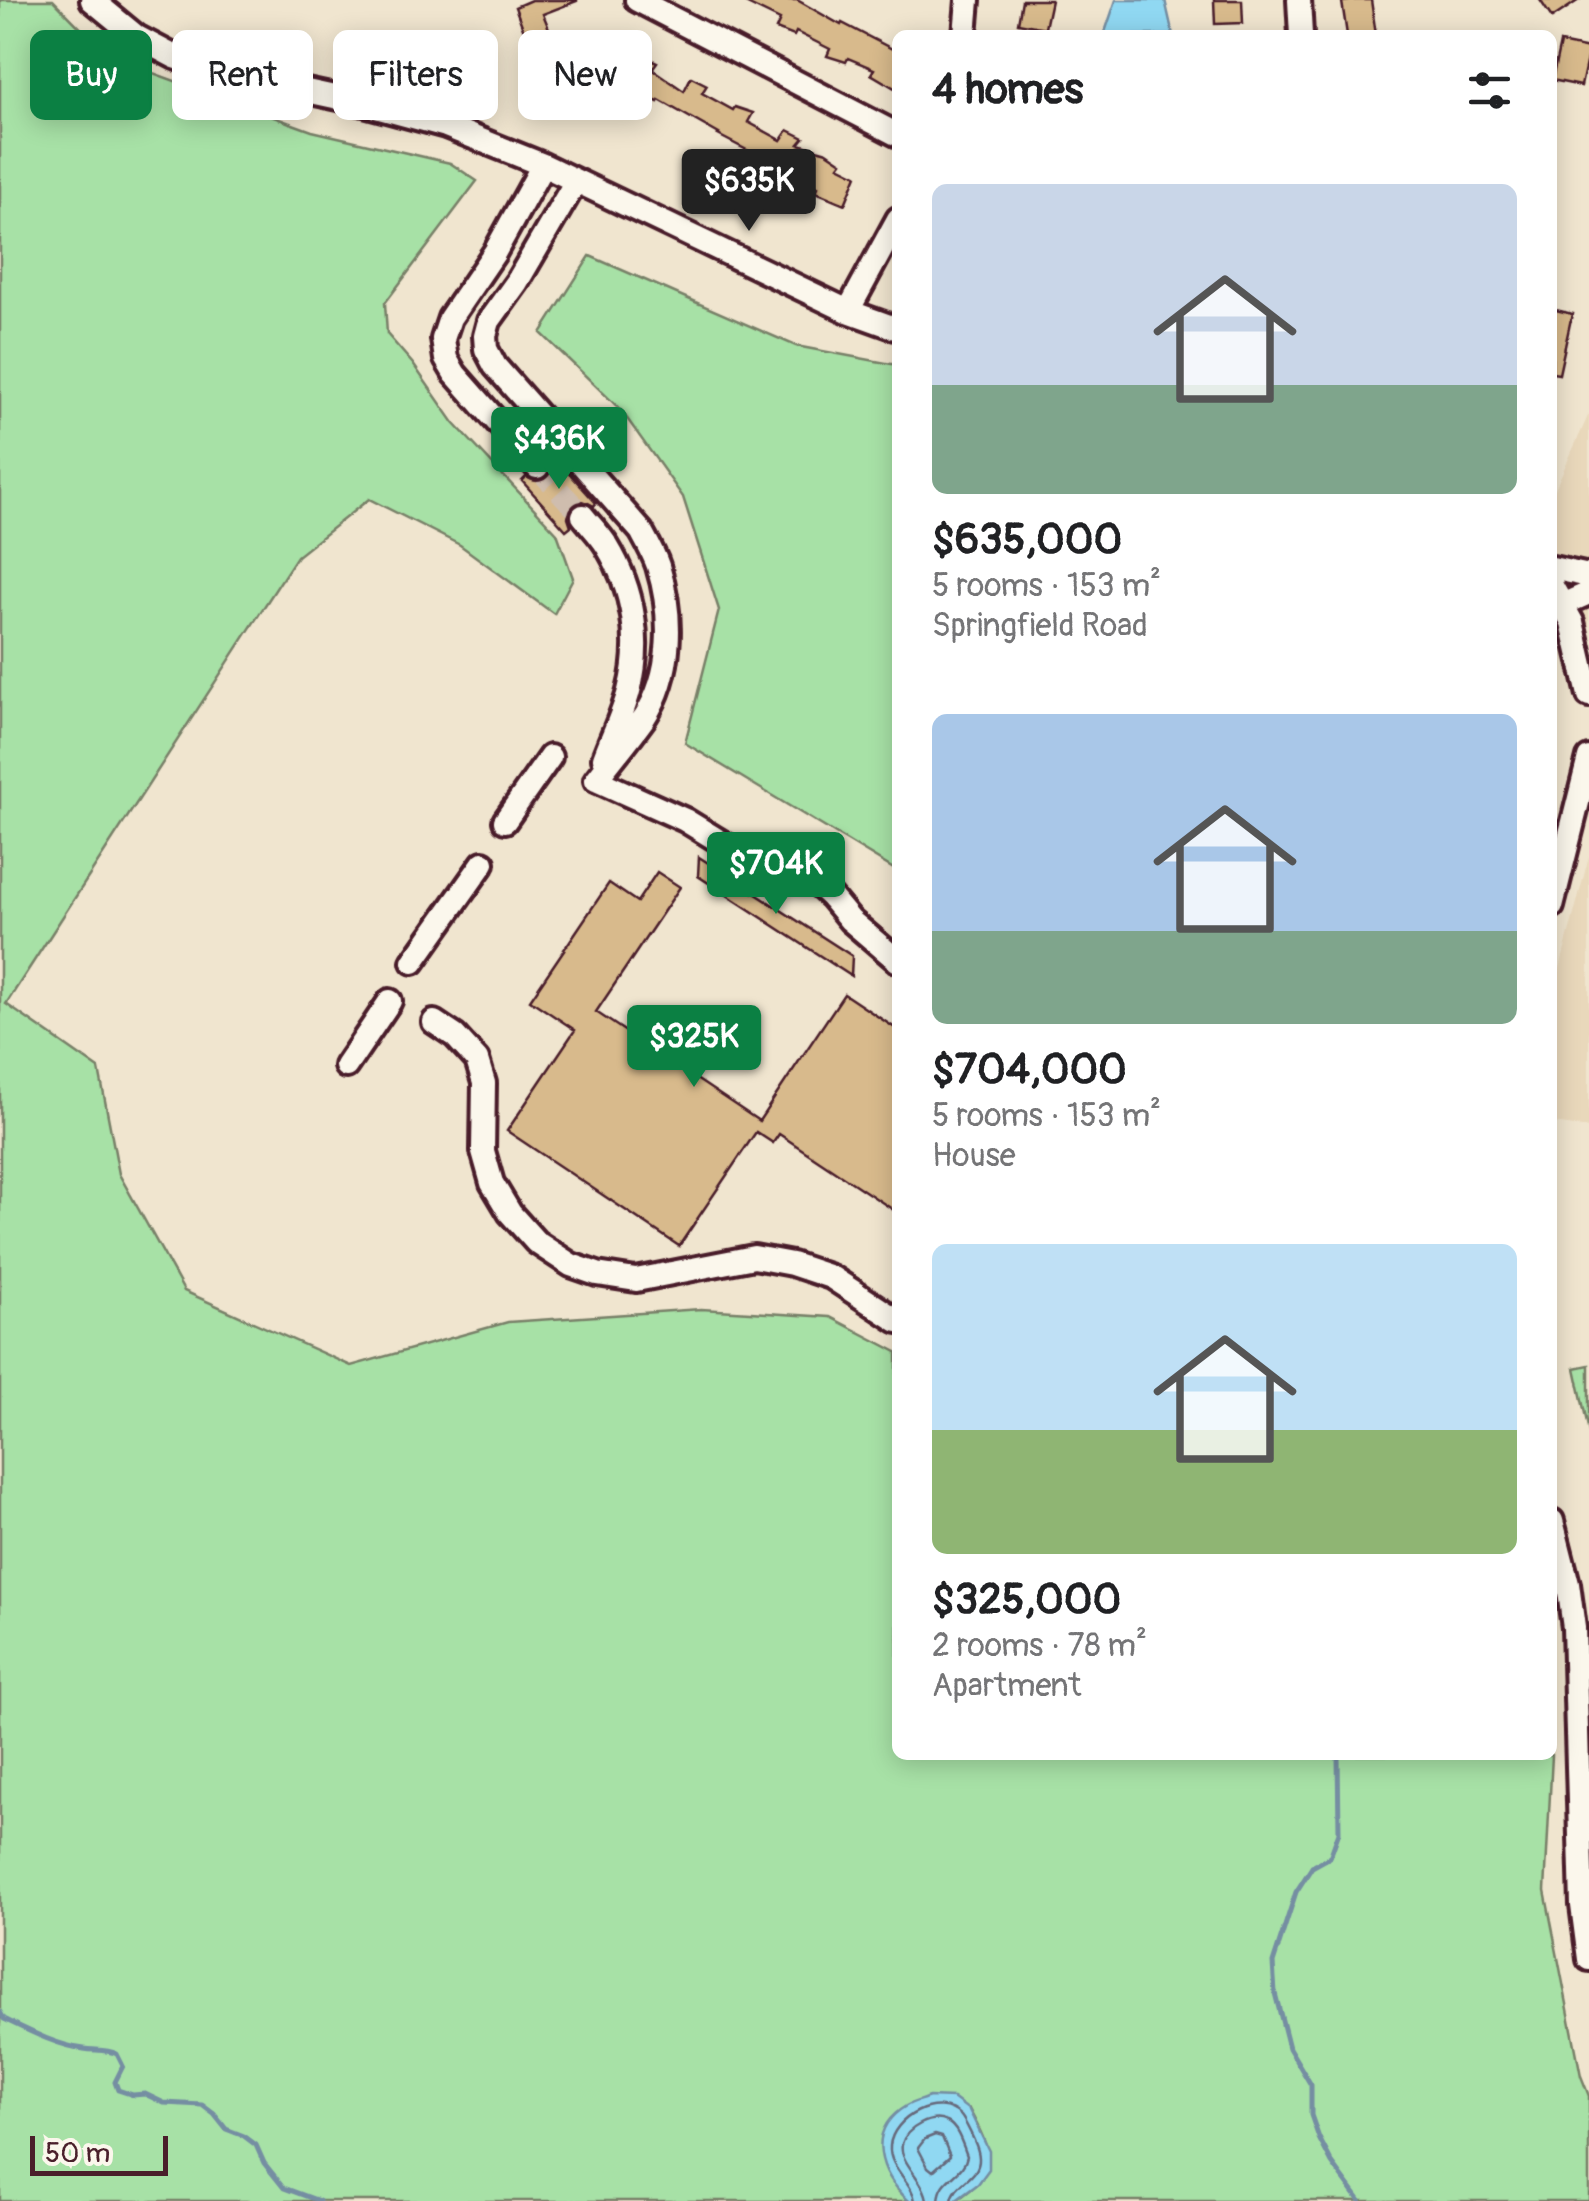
<!DOCTYPE html>
<html lang="en">
<head>
<meta charset="utf-8">
<style>
  :root { --surface:#fff; --page:#f6f6f6; --text:#202124; --muted:#757577; --accent:#0b8043 }
  body { margin:0; font-family:Pangolin,sans-serif; background:var(--page); color:var(--text); height:100vh; display:flex; flex-direction:column; font-size:38px; white-space:nowrap }
  * { box-sizing:border-box; margin:0 }
  p { font-size:32px; color:var(--muted) }
  .icon { flex:none; width:55px; height:55px; fill:none; stroke:currentColor; stroke-width:2; stroke-linecap:round; stroke-linejoin:round }
  .map { position:relative; flex:1; overflow:hidden }
  .sheet { position:absolute; left:892px; top:30px; width:665px; height:1730px; display:flex; flex-direction:column; background:var(--surface); border-radius:15px; box-shadow:0 5px 25px #0003 }
  .sheet>* { flex:none }
  .top-card { position:absolute; left:30px; top:30px; width:712px; height:90px; display:flex; gap:20px }
  .scale { position:absolute; left:30px; bottom:25px; width:138px; box-sizing:border-box; padding-left:10px; border:5px solid #4a1f2b; border-top:0; font-size:28px; line-height:35px; white-space:nowrap; color:#4a1f2b; -webkit-text-stroke:8px #fbf7ec; paint-order:stroke }
  .price { position:absolute; translate:-50% -85px; padding:0 22px; border-radius:10px; background:var(--accent); color:#fff; font-size:32px; line-height:65px; filter:drop-shadow(0 2px 5px #0008) }
  .price::after { content:''; position:absolute; left:50%; top:60px; width:30px; height:22px; margin-left:-15px; background:inherit; clip-path:polygon(0 0,100% 0,50% 100%) }
  .price.selected { background:#222; color:#fff }
  ul { padding:0; list-style:none }
  li { display:grid; align-content:center; gap:20px; height:530px; padding:0 40px }
  li span { display:grid; place-items:center; height:310px; border-radius:15px; color:#555 }
  li>.icon { margin-inline-start:auto }
  span .icon { width:180px; height:180px; fill:#fffc; stroke-width:1 }
  li b { font-size:42px }
  h2 { display:flex; justify-content:space-between; align-items:center; height:120px; padding:0 40px; font-size:42px }
  .tag { padding:0 35px; border-radius:15px; background:var(--surface); box-shadow:0 5px 25px #0003; font-size:35px; line-height:90px }
  .tag.selected { background:var(--accent); color:#fff }
  .map>svg:first-child { display:block }
</style>
</head>
<body>
<div class="map">
<svg width="1589" height="2201" viewBox="0 0 1589 2201">
  <rect width="100%" height="100%" fill="#f0e5cf"/>
  <filter id="ink" filterUnits="userSpaceOnUse"><feTurbulence type="fractalNoise" baseFrequency=".01" numOctaves="2"/><feDisplacementMap in="SourceGraphic" scale="20" xChannelSelector="R" yChannelSelector="G"/><feConvolveMatrix kernelMatrix="1 2 1 2 8 2 1 2 1" color-interpolation-filters="sRGB"/></filter>
  <g filter="url(#ink)">
    <path fill="#e9d8bb" d="M 1589,414 L 1589,639 L 1568,593 L 1553,570 L 1553,493 Z
      M 1589,856 L 1589,1128 L 1553,1123 L 1552,999 Z"/>
    <path fill="#a7e1a6" stroke="#788068" stroke-width="2.5" d="M 0,0 L 53,0 L 109,57 L 312,131 L 450,163 L 477,181 L 385,303 L 387,334 L 413,364 L 454,423 L 557,533 L 573,578 L 554,614 L 460,545 L 369,499 L 297,556 L 6,1004 L 99,1069 L 119,1174 L 184,1291 L 351,1366 L 508,1322 L 701,1309 L 830,1317 L 897,1352 L 898,1755 L 1552,1755 L 1545,1891 L 1581,2076 L 1589,2096 L 1589,2201 L 955,2201 C 1001,2172 992,2152 969,2109 L 898,2190 L 909,2201 L 0,2201 Z
      M 590,256 L 796,346 L 897,365 L 897,871 L 685,743 L 719,610 L 683,497 L 621,410 L 541,333 Z
      M 1589,1365 L 1589,1432 L 1575,1368 Z"/>
    <path fill="#90d8f2" stroke="#748ea2" stroke-width="2.5" d="M 1116,0 L 1165,0 L 1173,35 L 1104,35 Z
      M 929,2097 L 953,2098 L 969,2110 L 989,2151 L 989,2169 L 978,2184 L 955,2201 L 909,2201 C 880,2174 864,2131 906,2106 C 912,2102 922,2100 929,2097 Z"/>
    <g fill="none" stroke-linecap="round" stroke-linejoin="round">
      <path stroke="#66697b" stroke-width="2.5" d="M 935,2135 L 942,2137 L 950,2156 L 933,2171 L 928,2167 L 918,2148 L 925,2139 Z
        M 915,2201 C 913,2182 888,2168 890,2146 C 892,2118 938,2092 961,2116 C 965,2121 969,2130 972,2136 C 975,2143 979,2150 979,2158 C 980,2179 954,2182 952,2201
        M 927,2201 C 926,2181 898,2162 902,2144 C 906,2128 932,2114 947,2122 C 958,2127 963,2146 967,2156 C 963,2177 940,2176 939,2201"/>
      <path stroke="#748ea2" stroke-width="5" d="M 1338,1755 L 1339,1832 L 1330,1857 L 1312,1867 L 1296,1892 L 1273,1963 L 1275,1993 L 1289,2048 L 1311,2085 L 1311,2115 L 1319,2138 L 1332,2163 L 1360,2201
        M 0,2012 L 4,2019 C 29,2031 56,2045 84,2049 C 96,2051 105,2049 117,2054 L 123,2066 L 115,2082 L 118,2090 L 133,2095 L 145,2094 L 164,2103 L 202,2105 L 214,2114 L 226,2129 L 244,2136 L 256,2145 L 264,2163 L 284,2188 L 319,2201"/>
    </g>
    <path fill="#d8ba8c" stroke="#4a1f2b" stroke-width="2.5" d="M 531,0 L 577,0 L 577,1 L 543,14 L 552,36 L 529,44 L 515,7 Z
      M 739,0 L 797,0 L 841,25 L 842,23 L 898,52 L 898,90 L 871,74 L 874,69 L 848,58 L 846,62 L 827,56 L 830,49 L 796,32 L 794,36 L 776,29 L 780,20 Z
      M 1022,0 L 1051,0 L 1045,28 L 1018,23 Z
      M 1214,0 L 1242,0 L 1243,23 L 1215,24 Z
      M 1355,0 L 1371,0 L 1376,35 L 1347,35 L 1342,2 Z
      M 1540,0 L 1579,0 L 1552,18 Z
      M 1560,43 L 1589,49 L 1581,86 L 1552,80 Z
      M 577,44 L 583,44 L 596,50 L 592,57 L 611,67 L 598,90 L 559,75 Z
      M 638,53 L 657,62 L 652,69 L 684,91 L 691,77 L 707,85 L 702,93 L 733,110 L 735,107 L 753,113 L 748,122 L 781,140 L 788,130 L 804,138 L 799,144 L 827,152 L 842,162 L 839,166 L 857,175 L 845,204 L 816,192 L 818,187 L 718,135 L 719,134 L 659,100 L 658,102 L 621,84 Z
      M 1552,309 L 1572,314 L 1559,374 L 1552,373 Z
      M 552,454 L 596,503 L 594,506 L 582,501 L 573,505 L 568,517 L 571,526 L 566,530 L 522,481 L 526,477 L 539,482 L 548,478 L 552,465 L 548,457 Z
      M 699,857 L 852,956 L 851,976 L 698,876 Z
      M 657,872 L 680,887 L 596,1012 L 759,1121 L 844,994 L 898,1030 L 898,1213 L 779,1134 L 773,1143 L 756,1132 L 679,1246 L 507,1131 L 575,1030 L 530,1000 L 609,883 L 637,902 Z"/>
    <g fill="none" stroke-linecap="round" stroke-linejoin="round">
      <path stroke="#cfbdae" stroke-width="22" stroke-dasharray="22 11" stroke-linecap="butt" d="M 537,467 L 583,516"/>
      <defs>
        <path id="minor" d="M 92,0 L 137,37 L 175,57 L 223,73 L 353,101 L 446,126 L 543,165 L 848,311 L 898,329
          M 637,0 L 898,135
          M 1299,0 L 1301,35
          M 965,35 L 968,0
          M 576,181 L 517,282 L 489,321 L 485,336 L 486,349 L 495,366 L 641,531 C 647,542 654,554 658,566 C 673,615 673,674 644,718 C 629,739 612,759 596,780
          M 848,311 L 898,219
          M 537,467 L 455,374 L 446,359 L 443,339 L 450,318 L 495,252 L 543,165
          M 583,516 C 591,526 601,536 607,546 C 634,590 642,642 629,691 C 623,714 612,736 604,758
          M 1552,568 L 1589,576
          M 1552,586 L 1572,622 L 1589,695
          M 1564,604 L 1589,593
          M 596,780 L 685,820 L 729,847 L 783,864 L 807,875 L 831,897 L 850,920 L 898,961
          M 505,821 L 550,757
          M 1552,906 L 1589,758
          M 413,962 L 483,863
          M 434,1022 L 455,1036 L 477,1060 L 484,1083 L 483,1151 L 492,1183 L 510,1213 L 536,1242 L 571,1265 L 597,1274 L 636,1280 L 754,1257 L 792,1264 L 831,1277 L 898,1321
          M 346,1066 L 390,1001
          M 1552,1521 L 1568,1584 L 1574,1628 L 1582,1905 L 1589,1959"/>
      </defs>
      <use href="#minor" stroke="#4a1f2b" stroke-width="30"/>
      <use href="#minor" stroke="#fbf7ec" stroke-width="22"/>
    </g>
  </g>
</svg>
<div class="scale">50 m</div>
<b class="price selected" style="left:749px;top:234px">$635K</b>
<b class="price" style="left:559px;top:492px">$436K</b>
<b class="price" style="left:776px;top:917px">$704K</b>
<b class="price" style="left:694px;top:1090px">$325K</b>
<div class="top-card">
<a class="tag selected">Buy</a>
<a class="tag">Rent</a>
<a class="tag">Filters</a>
<a class="tag">New</a>
</div>
<section class="sheet">
<h2>4 homes<svg class="icon" aria-label="filters" viewBox="0 0 24 24"><path d="M4 7h16M4 17h16"/><circle cx="9" cy="7" r="2"/><circle cx="15" cy="17" r="2"/></svg></h2>
<ul>
<li><span style="background:linear-gradient(#c9d6e8 65%,#7fa58c 0)"><svg class="icon" aria-label="home" viewBox="0 0 24 24"><path d="M3 11l9-7 9 7M6 9v11h12V9"/></svg></span><div><b>$635,000</b><p>5 rooms · 153 m²</p><p>Springfield Road</p></div></li>
<li><span style="background:linear-gradient(#a9c7e8 70%,#7fa58c 0)"><svg class="icon" aria-label="home" viewBox="0 0 24 24"><path d="M3 11l9-7 9 7M6 9v11h12V9"/></svg></span><div><b>$704,000</b><p>5 rooms · 153 m²</p><p>House</p></div></li>
<li><span style="background:linear-gradient(#bfe0f5 60%,#8fb573 0)"><svg class="icon" aria-label="home" viewBox="0 0 24 24"><path d="M3 11l9-7 9 7M6 9v11h12V9"/></svg></span><div><b>$325,000</b><p>2 rooms · 78 m²</p><p>Apartment</p></div></li>
</ul>
</section>
</div>
</body>
</html>
